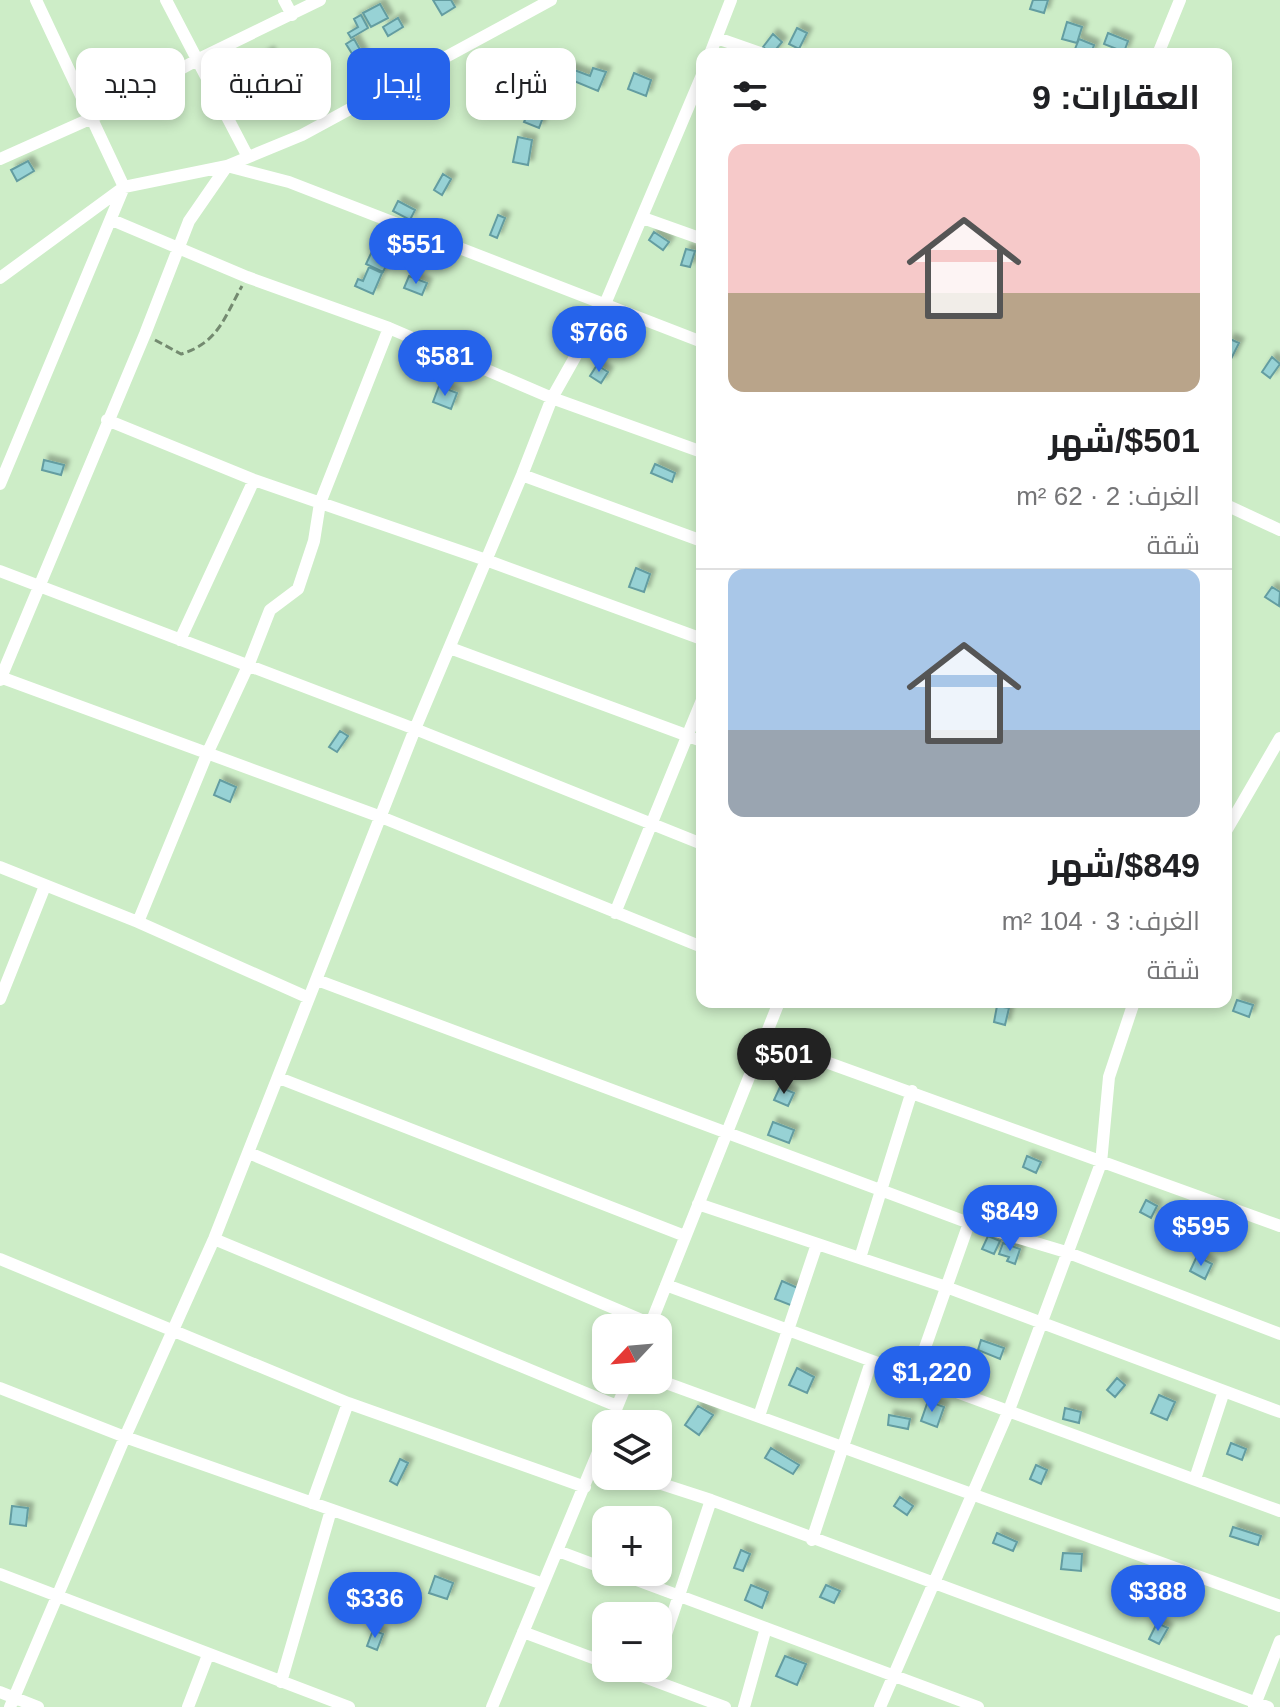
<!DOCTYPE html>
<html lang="ar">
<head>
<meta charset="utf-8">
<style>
  :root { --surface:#fff; --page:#f6f6f6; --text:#202124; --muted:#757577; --line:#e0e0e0; --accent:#2563eb }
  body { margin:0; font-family:Arial,Cairo,sans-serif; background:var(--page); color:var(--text); direction:rtl; height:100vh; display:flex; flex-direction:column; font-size:30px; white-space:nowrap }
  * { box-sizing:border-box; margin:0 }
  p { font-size:26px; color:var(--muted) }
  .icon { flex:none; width:44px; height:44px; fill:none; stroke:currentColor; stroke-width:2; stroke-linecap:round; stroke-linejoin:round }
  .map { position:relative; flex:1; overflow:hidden; direction:ltr }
  .side { position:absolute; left:696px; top:48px; width:536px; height:960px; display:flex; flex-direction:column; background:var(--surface); border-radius:16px; box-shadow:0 4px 12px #0003; direction:rtl }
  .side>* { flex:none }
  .top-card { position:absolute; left:24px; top:48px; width:552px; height:72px; direction:rtl; display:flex; gap:16px }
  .needle { width:52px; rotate:244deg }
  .controls { position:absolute; left:592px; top:1314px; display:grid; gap:16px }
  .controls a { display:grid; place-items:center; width:80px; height:80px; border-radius:16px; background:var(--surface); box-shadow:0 4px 12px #0003; font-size:40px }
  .price { position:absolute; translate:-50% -68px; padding:0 18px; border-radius:28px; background:var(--accent); color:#fff; font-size:26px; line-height:52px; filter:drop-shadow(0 2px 4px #0008) }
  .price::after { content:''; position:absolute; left:50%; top:48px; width:24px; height:18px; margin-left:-12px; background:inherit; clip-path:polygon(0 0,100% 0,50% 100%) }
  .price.active { background:#222; color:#fff }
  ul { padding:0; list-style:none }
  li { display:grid; align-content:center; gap:16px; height:424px; padding:0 32px }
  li+li { border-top:2px solid var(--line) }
  li span { display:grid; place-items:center; height:248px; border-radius:16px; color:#555 }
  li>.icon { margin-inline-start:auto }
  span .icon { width:144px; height:144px; fill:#fffc; stroke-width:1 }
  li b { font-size:34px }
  h2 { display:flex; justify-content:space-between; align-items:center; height:96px; padding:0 32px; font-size:34px }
  .tag { padding:0 28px; border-radius:16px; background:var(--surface); box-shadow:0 4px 12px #0003; font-size:28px; line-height:72px }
  .tag.active { background:var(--accent); color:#fff }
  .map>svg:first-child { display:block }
</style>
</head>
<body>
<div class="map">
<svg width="1280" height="1707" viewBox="0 0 1280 1707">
  <defs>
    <filter id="shadow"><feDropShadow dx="5" dy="-5" stdDeviation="2" flood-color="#0004"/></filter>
  </defs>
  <rect width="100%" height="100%" fill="#cdedc7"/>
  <path fill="#97d2d5" stroke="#649da1" stroke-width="2" filter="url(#shadow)" d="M 433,0 L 451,0 L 455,7 L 442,15 Z
    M 1033,0 L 1048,0 L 1044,13 L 1030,9 Z
    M 380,4 L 388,18 L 371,27 L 363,13 Z
    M 361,15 L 368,28 L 351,38 L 348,33 L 358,27 L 354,19 Z
    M 398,18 L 403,27 L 388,36 L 383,27 Z
    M 1067,22 L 1082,27 L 1077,43 L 1062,39 Z
    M 797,28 L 807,33 L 799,49 L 789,44 Z
    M 1108,33 L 1128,41 L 1124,52 L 1104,44 Z
    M 773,34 L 782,42 L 772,54 L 763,47 Z
    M 354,39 L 363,55 L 356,60 L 346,44 Z
    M 1079,39 L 1094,45 L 1091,54 L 1073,54 Z
    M 269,52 L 277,71 L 270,74 L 262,56 Z
    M 561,65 L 590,76 L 593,68 L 606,72 L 598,91 L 557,74 Z
    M 298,73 L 306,88 L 297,93 L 292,84 L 282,89 L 279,83 Z
    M 634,73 L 651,80 L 646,96 L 628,89 Z
    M 269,85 L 275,99 L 261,105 L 255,92 Z
    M 531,106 L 545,112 L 539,128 L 524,122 Z
    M 518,137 L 532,140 L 528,165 L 513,162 Z
    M 28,161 L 34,171 L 17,181 L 11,170 Z
    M 443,174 L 451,179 L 442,195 L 434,190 Z
    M 398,201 L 415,210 L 410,220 L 393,211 Z
    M 498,215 L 505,218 L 497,238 L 490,235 Z
    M 654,232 L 669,242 L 663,250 L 649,240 Z
    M 374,247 L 391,256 L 383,272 L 366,264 Z
    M 686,249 L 695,251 L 690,267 L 681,265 Z
    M 369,267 L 382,273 L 373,294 L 355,286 L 358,279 L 363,281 Z
    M 409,276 L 427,283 L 422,295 L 404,288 Z
    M 1230,339 L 1239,343 L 1230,361 L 1226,359 L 1226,347 Z
    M 1272,357 L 1280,364 L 1270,378 L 1262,372 Z
    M 597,365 L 608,372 L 601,383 L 590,376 Z
    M 439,386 L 457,393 L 451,409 L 433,402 Z
    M 44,460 L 64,465 L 61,475 L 42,470 Z
    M 655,464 L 675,473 L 672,482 L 651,473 Z
    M 636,568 L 650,574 L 644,592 L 629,587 Z
    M 1272,587 L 1280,592 L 1279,606 L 1265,597 Z
    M 340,731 L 348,736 L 337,752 L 329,747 Z
    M 220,780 L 236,787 L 230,802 L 214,795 Z
    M 1237,1000 L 1253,1005 L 1249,1017 L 1233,1011 Z
    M 997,1006 L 1009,1008 L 1005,1025 L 994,1022 Z
    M 780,1087 L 794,1093 L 788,1106 L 774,1100 Z
    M 773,1122 L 794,1130 L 789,1143 L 768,1135 Z
    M 1027,1156 L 1041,1162 L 1036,1173 L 1023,1167 Z
    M 1146,1200 L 1157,1206 L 1151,1218 L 1140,1212 Z
    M 988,1236 L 1000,1241 L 994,1254 L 982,1249 Z
    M 1003,1243 L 1020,1249 L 1015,1264 L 1007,1261 L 1009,1257 L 999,1254 Z
    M 1197,1256 L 1212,1264 L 1205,1279 L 1190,1271 Z
    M 782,1281 L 800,1289 L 793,1306 L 775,1299 Z
    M 981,1340 L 1004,1348 L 1000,1359 L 978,1350 Z
    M 797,1368 L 814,1377 L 807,1393 L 789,1385 Z
    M 1117,1378 L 1125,1385 L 1115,1397 L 1107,1390 Z
    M 1159,1395 L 1175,1402 L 1167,1420 L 1151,1413 Z
    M 928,1401 L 944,1407 L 937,1427 L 921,1421 Z
    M 698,1406 L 713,1415 L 699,1435 L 685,1425 Z
    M 1065,1408 L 1081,1412 L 1079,1423 L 1063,1419 Z
    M 889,1415 L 910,1419 L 908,1429 L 888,1425 Z
    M 1231,1443 L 1246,1449 L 1242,1460 L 1227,1454 Z
    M 771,1448 L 799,1465 L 793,1474 L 765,1458 Z
    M 400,1459 L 408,1463 L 397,1485 L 390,1481 Z
    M 1036,1465 L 1047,1470 L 1041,1484 L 1030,1479 Z
    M 900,1497 L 913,1506 L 907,1515 L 894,1506 Z
    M 12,1506 L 28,1508 L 26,1526 L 10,1524 Z
    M 1233,1527 L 1261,1536 L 1258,1545 L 1230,1536 Z
    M 997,1533 L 1017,1542 L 1013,1551 L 993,1543 Z
    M 741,1550 L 750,1554 L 743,1571 L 734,1568 Z
    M 1063,1553 L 1082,1554 L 1081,1571 L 1061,1569 Z
    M 435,1576 L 453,1583 L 447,1599 L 429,1593 Z
    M 751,1585 L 768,1592 L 762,1608 L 745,1600 Z
    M 826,1585 L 840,1591 L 834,1603 L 820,1597 Z
    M 1157,1623 L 1168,1628 L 1159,1644 L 1149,1639 Z
    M 373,1630 L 383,1634 L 377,1650 L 367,1646 Z
    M 785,1656 L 806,1664 L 797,1685 L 776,1676 Z"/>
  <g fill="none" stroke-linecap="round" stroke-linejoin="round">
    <path stroke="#748a70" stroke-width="3" stroke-dasharray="8 4" stroke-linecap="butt" d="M 155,340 L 181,354 C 218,343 224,318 242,286"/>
    <path stroke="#fff" stroke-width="12" d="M 166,0 L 248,157
      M 284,0 L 292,15
      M 717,38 L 763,54
      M 710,54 L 731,0
      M 1158,54 L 1180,0
      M 0,159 L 92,118 L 197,60 L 320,0
      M 643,218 L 702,239
      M 112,220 L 247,277 L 389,328 L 552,398 L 702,452
      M 0,278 L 124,187 L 227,166 L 289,182 L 702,342
      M 107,420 L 254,480 L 486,560 L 702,639
      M 522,475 L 702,541
      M 0,484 L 124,187 L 36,0
      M 1226,505 L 1280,530
      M 0,571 L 415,729 L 702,844
      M 180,640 L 254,480
      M 450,648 L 702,741
      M 0,677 L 381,817 L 702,947
      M 0,680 L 145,334 L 189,221 L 227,166 L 302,135 L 551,0
      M 1226,831 L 1280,738
      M 0,867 L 138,922 L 309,998
      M 615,913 L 702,700
      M 138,922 L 207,754 L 248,666 L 270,610 L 298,589 L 314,541 L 320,503 L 389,328
      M 317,980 L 969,1223 L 1066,1252 L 1280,1334
      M 0,999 L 45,886
      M 765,1040 L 1280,1226
      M 279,1078 L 685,1236
      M 249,1153 L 651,1324
      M 698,1204 L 946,1287 L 1280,1412
      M 214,1239 L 617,1406
      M 860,1258 L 912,1091
      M 0,1259 L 348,1403 L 585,1487
      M 666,1285 L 1280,1511
      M 649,1328 L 779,1002
      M 915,1376 L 969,1223
      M 658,1380 L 1280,1606
      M 0,1388 L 125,1437 L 543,1584
      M 759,1416 L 817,1244
      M 610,1424 L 628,1380
      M 637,1476 L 711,1500 L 1268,1707
      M 1195,1479 L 1224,1391
      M 312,1503 L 348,1403
      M 812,1540 L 871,1362
      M 558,1551 L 606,1569
      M 615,1572 L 978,1707
      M 0,1574 L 349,1707
      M 523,1632 L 606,1663
      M 658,1658 L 711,1500
      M 620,1668 L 725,1707
      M 281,1682 L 331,1510
      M 0,1692 L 38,1707
      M 10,1707 L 125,1437 L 214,1239 L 415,729 L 522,475 L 552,398 L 605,304 L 702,75
      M 188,1707 L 208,1655
      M 492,1707 L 606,1433
      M 744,1707 L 766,1628
      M 880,1707 L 1009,1410 L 1101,1163 L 1109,1077 L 1134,1002
      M 1254,1707 L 1280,1641"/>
  </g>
</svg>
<div class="controls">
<a><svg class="needle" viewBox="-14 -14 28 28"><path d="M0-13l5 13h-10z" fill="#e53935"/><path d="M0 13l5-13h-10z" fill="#757577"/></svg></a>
<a><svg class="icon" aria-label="layers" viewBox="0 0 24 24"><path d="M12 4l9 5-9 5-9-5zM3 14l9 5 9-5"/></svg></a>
<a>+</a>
<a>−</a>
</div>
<b class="price" style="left:416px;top:286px">$551</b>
<b class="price" style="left:599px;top:374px">$766</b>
<b class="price" style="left:445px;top:398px">$581</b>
<b class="price active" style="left:784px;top:1096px">$501</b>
<b class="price" style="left:1010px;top:1253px">$849</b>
<b class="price" style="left:1201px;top:1268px">$595</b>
<b class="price" style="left:932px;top:1414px">$1,220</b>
<b class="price" style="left:1158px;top:1633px">$388</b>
<b class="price" style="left:375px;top:1640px">$336</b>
<div class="top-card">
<a class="tag">شراء</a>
<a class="tag active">إيجار</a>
<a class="tag">تصفية</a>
<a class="tag">جديد</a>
</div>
<section class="side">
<h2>العقارات: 9<svg class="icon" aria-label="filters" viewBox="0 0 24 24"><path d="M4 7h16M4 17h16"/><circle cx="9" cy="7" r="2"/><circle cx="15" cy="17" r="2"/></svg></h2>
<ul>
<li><span style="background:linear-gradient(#f6c9c9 60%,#b9a48a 0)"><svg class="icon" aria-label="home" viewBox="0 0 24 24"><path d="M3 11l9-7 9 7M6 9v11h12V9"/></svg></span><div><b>$501/شهر</b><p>الغرف: 2 · 62 m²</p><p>شقة</p></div></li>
<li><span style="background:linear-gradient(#a9c7e8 65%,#9aa5b1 0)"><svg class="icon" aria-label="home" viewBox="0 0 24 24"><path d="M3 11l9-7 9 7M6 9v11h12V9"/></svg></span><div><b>$849/شهر</b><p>الغرف: 3 · 104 m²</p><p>شقة</p></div></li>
</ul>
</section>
</div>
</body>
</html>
